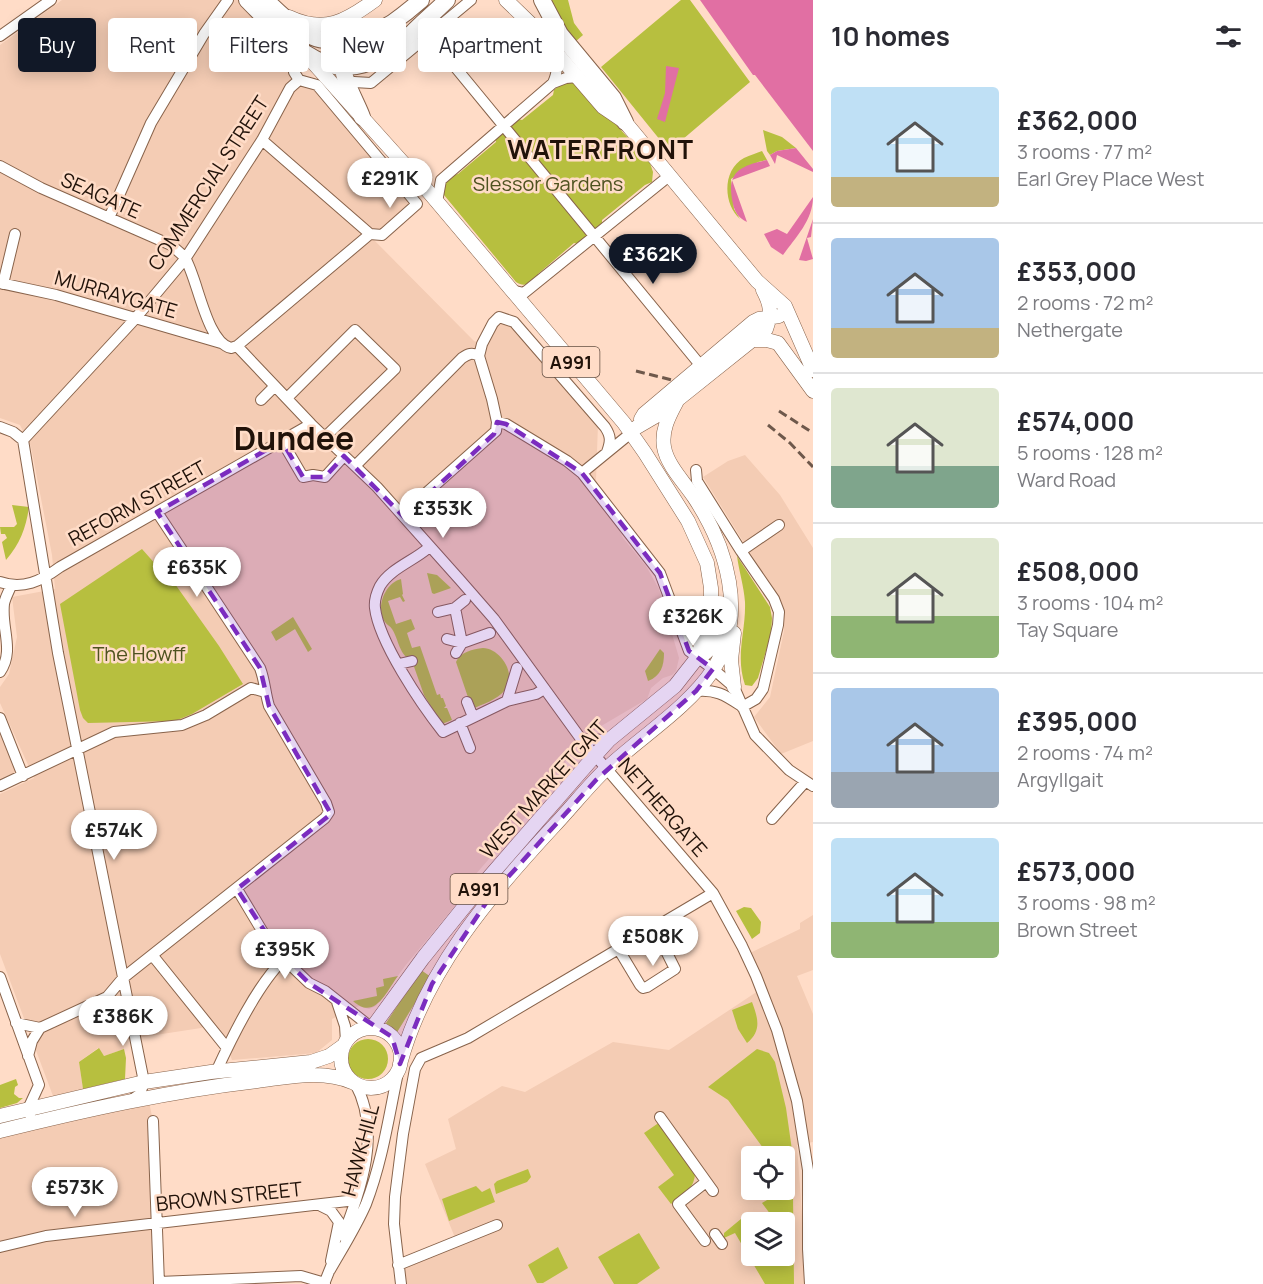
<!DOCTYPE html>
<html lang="en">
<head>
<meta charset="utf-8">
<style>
  :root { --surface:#fff; --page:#f2f2f3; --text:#2b2b33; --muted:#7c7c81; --line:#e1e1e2; --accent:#111827 }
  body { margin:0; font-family:Manrope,sans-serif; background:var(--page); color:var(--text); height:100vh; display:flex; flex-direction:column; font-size:22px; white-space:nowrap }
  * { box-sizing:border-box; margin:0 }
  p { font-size:20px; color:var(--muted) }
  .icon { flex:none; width:33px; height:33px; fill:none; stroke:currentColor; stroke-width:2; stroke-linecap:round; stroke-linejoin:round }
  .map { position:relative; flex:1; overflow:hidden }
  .side { display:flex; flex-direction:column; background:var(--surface); width:450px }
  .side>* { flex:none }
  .top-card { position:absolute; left:18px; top:18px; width:570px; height:54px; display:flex; gap:12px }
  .fabs { position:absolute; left:741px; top:1146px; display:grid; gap:12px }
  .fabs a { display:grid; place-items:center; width:54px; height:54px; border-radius:6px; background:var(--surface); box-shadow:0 3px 15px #0003; font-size:30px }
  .price { position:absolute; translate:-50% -51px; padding:0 14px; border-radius:21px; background:#fff; color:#222; font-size:20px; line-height:39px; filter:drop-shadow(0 2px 3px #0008) }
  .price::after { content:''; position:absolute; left:50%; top:36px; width:18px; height:14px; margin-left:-9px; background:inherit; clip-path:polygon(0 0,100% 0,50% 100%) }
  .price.selected { background:var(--accent); color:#fff }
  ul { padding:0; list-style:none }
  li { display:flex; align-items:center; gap:18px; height:150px; padding:0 18px }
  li+li { border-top:2px solid var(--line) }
  li span { display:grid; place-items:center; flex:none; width:168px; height:120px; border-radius:6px; color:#555 }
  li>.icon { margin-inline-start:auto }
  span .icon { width:72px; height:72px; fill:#fffc; stroke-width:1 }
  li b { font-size:26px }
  h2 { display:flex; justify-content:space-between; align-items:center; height:72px; padding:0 18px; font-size:26px }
  .tag { padding:0 21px; border-radius:6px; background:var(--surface); box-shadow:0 3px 15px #0003; font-size:21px; line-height:54px }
  .tag.selected { background:var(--accent); color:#fff }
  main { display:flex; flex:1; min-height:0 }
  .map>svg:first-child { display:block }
</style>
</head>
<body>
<main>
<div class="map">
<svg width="813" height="1284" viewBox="0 0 813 1284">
  <rect width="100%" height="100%" fill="#ffdcc7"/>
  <path fill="#f4ccb4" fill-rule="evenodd" d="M 62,0 L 242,0 L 292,42 L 294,72 L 307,81 L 417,204 L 382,235 L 371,235 L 374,240 L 474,341 L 482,344 L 499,317 L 514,322 L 598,424 L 596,480 L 623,538 L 646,566 L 659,589 L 679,658 L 676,671 L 672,675 L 663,678 L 651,688 L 647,699 L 596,729 L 567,755 L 565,764 L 537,795 L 539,800 L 536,805 L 475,875 L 467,876 L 457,889 L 463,896 L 405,966 L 376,1006 L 369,1009 L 359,1006 L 332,1019 L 332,1040 L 316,1053 L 232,1060 L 224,1038 L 212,1023 L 201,1028 L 123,1040 L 124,1049 L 104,1056 L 98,1048 L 79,1062 L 83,1089 L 53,1096 L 0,954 L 0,794 L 34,778 L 0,703 L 0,687 L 9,674 L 17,637 L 12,597 L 55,589 L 52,555 L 31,447 L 20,425 L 0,418 L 0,45 Z
    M 745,455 L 780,495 L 813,548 L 813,741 L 781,754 L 754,717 L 770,697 L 784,631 L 782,604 L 703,477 L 728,461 Z
    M 0,733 L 16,772 L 0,779 Z
    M 813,915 L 813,970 L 797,976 L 813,1014 L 813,1142 L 797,1145 L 807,1284 L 407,1284 L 404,1267 L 458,1245 L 425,1164 L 456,1149 L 448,1119 L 502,1086 L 525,1092 L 613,1042 L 669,1050 L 758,991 L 765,998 L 770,996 L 766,995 L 750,953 L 800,929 L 800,923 ZM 752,1156 L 784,1156 L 784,1190 L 752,1190 ZM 752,1222 L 784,1222 L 784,1256 L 752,1256 Z
    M 148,1097 L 153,1121 L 159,1284 L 0,1284 L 0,1131 Z"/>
  <path fill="#b7bf3f" d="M 550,0 L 568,0 L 574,23 L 583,35 L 575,42 L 557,16 Z
    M 681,0 L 690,0 L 750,82 L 669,151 L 601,67 Z
    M 565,81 L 579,82 L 650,163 L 653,172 L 652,182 L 645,185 L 602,220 L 602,225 L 578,244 L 574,243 L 538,274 L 538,278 C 529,283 525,288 516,282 L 444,195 C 440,184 447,176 458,174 L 496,142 L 495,138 L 518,119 L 522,120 L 553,95 L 554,90 Z
    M 763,130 L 782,137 L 796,148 L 777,151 L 770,155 L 767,151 Z
    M 762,151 L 767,160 L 758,162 L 731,179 L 734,209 L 740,219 C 723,204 722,170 744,158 C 750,155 757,153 762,151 Z
    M 12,505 L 29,507 C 26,528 20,544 6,560 L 2,542 L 7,538 L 5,534 L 1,534 L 0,527 L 14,527 L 17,524 Z
    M 142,549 L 173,584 L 175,584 L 219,646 L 243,684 L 192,714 L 175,721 L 88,723 L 83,718 L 80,710 L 60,604 Z
    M 737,556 L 770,607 L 772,618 L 771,634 L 758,678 L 752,686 L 745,685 C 735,655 746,632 745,602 C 744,587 739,571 737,556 Z
    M 427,573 L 437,575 L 451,588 L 434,594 L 432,593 Z
    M 401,579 L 403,594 L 402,595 L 405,601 L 403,602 L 400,597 L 388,601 L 396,624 L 411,619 L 415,629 L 407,633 L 412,648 L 420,646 L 437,695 L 440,694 L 441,698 L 443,698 L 446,706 L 444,708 L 447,708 L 452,720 L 442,724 L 424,695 L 412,661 C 399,655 399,640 392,629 C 390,626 387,625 385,622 C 375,608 385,583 401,579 Z
    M 293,617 L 312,649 L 308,652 L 295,629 L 276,641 L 271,632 Z
    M 483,648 C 500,648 518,675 505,690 C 497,700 483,704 472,709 L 456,662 C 460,652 473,649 483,648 Z
    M 660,649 L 664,653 C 664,666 661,676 648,681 L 645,671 Z
    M 744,907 L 751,908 L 761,922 L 760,933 L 752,939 L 736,911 Z
    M 421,970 L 431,977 L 396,1034 L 384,1026 Z
    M 398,976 C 386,992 375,1021 353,1001 L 377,996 L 376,988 L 384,986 L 383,979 Z
    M 752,1002 C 758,1018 762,1031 747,1043 L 738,1029 L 732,1010 Z
    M348 1059a20 20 0 1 1 40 0a20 20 0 1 1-40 0Z
    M 99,1048 L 104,1056 L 124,1049 L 126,1058 L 125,1079 L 83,1089 L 79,1062 Z
    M 757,1049 L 769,1053 L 775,1062 L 786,1108 L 794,1164 L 788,1169 L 785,1167 L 784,1156 L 769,1156 L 728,1100 L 708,1087 Z
    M 16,1079 L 18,1085 L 15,1087 L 14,1094 L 19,1098 L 23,1098 L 17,1103 L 0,1108 L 0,1085 Z
    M 660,1122 L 695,1170 C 696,1188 684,1195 671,1204 L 658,1187 L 674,1175 L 644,1133 Z
    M 528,1169 L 531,1177 L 527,1182 L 496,1194 L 494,1184 L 497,1181 Z
    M 476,1186 L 482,1192 L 490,1188 L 495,1202 L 449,1221 L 442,1199 Z
    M 784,1190 L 793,1196 L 794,1284 L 765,1284 L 735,1233 L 724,1238 L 724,1233 L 747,1214 L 753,1222 L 752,1256 L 784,1256 L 784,1222 L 760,1222 L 771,1215 L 762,1203 Z
    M 639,1233 L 660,1268 L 637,1284 L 614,1284 L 598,1257 Z
    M 558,1247 L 568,1268 L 543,1283 L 537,1283 L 528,1265 Z"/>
  <path fill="#e16fa3" d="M 700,0 L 813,0 L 813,151 L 755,75 L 753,75 Z
    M 666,66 L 679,68 L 665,122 L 657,119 L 665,93 Z
    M 796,148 L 813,169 L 813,172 L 777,155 L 775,164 L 770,155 L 777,151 Z
    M 767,160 L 770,166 L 732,180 L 747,222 C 739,218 735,213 733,204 C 726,173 738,166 767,160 Z
    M 813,197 C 813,220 796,237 783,255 L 771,247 L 764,234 L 777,229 L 787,234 Z
    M 813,219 L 811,237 L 807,238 L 813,259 L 806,261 L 799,260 Z"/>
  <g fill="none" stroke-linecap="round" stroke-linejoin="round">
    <defs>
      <path id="minor" d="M 428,34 L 701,366
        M 0,36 L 51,0
        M 292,43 L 294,72 L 299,80
        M 553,83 C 558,71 558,65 553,52
        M 350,87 L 354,82 L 371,83 L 471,0
        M 262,140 L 370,234
        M 0,166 L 41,188 L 171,245 C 175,249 181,253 185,258 C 198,279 206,342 231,348 L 237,346
        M 437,202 L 441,180 L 553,83 L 566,78 L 578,77
        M 109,218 L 151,123 L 204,34 L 228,0
        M 0,283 L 56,295 L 221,343
        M 3,284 L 15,234
        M 511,290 L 524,293 L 669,176
        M 237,346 L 311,424 L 377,487 L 460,580 L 494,619 L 581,739 L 713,893 L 742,946 L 756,976 L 777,1030 L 797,1101 L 808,1170 L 808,1249 L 810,1284
        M 237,346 L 370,234 L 382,235 L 417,204 L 317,85 L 299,80
        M 287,398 L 355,330 L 395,369 L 325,437
        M 261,400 L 275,386
        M 497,422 L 506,424 L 567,461 L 582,473 L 660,573 L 689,651 L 713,669 L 734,687 L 755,735 L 789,770 L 813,786
        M 0,427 L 13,432 L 23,440 L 58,653 L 144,1082 L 140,1094 L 130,1101
        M 23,440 L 134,320 L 185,259 L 262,140 L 290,88 L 299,80
        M 282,441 L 303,477 L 313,475 L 325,477 L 344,456
        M 355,466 L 462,358 C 468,354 472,352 479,356
        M 696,470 L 697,481 L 741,551 L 774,599 L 779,612 L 778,625 L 763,689 L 756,699 L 742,707
        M 582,473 L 631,433
        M 404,517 L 425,494 L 496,431 L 497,422 L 492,399 L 479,356 L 482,344 L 493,323 L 499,317 L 514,322 L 605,427 C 611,436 611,441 607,452
        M 427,549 C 413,561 390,569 380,586 C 377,592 374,600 375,608 C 379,642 421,704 443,732
        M 741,551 L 779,525
        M 0,582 C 23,590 41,581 60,567 L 311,424
        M 438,612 L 455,608
        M 680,628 L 690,633 L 707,628
        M 447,639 L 462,643 L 455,608 L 465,600
        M 456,653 L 462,643 L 490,633
        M 399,664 L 412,661
        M 0,672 C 15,651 1,628 4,604 C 5,598 9,591 11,586
        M 696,691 C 715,689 725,695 740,705
        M 507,701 L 517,668
        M 467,702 L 473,717
        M 0,718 L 23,776
        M 460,723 L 470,748
        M 443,732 L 507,701 L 536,694 L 541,691
        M 581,739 L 609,740
        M 0,786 L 114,732 L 182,725 L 206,715 L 251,688 L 265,692
        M 772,819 L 805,782
        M 237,889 L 267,939 L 284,959 L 309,983 L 325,991 L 372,1028
        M 619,950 L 640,985 L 643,988 L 647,987 L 675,969 L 655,929
        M 153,956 L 227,1048
        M 0,977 L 39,1085 L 28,1109 L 30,1115
        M 337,1002 L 345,1026 L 346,1041
        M 16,1023 L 40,1028
        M 28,1056 L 32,1041 L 40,1028 L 107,997 L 123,978 L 325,818 L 329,812 L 326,803 L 269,706 C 265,693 265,681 260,668 L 157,512
        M 216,1072 C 232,1037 257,985 284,959
        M 660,1117 L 713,1191
        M 153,1121 L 159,1284
        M 321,1206 L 331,1211 L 339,1222 L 331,1261
        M 715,1234 L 722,1244
        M 343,1236 C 361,1188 382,1132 355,1083
        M 705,1241 L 678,1204 L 706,1182
        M 0,1247 L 46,1236 L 356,1200
        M 398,1265 L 497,1225
        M 330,1270 C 342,1249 356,1227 366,1204 C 383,1160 389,1114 399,1068
        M 159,1282 L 301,1276 L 325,1283
        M 324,1284 L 332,1264
        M 401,1284 L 394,1224 L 395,1197 L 403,1134 L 415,1069 L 421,1058 L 468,1038 L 713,893"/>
      <path id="major" d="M 506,0 L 535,28 L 603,107 L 625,122 L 757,281 L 785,306 L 813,370
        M 289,17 C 325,34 346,21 375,0
        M 309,58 L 422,184 L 624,423 L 645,453 L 688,521 L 707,563 L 711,588 L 711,606 L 707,628 L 697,658 L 675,686 L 609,740 L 591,760 L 477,891 L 423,958 L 372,1028
        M 754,340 L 767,340 L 778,343 L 813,391
        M 641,419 L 644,414 L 753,322 L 759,319 L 779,316
        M 637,427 L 661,413 L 766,329 C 772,313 771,305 763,290
        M 734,633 L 731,660 L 734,687
        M 697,658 C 719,649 715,629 726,611
        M341 1058a30 30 0 1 1 60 0a30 30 0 1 1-60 0Z
        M 400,1064 C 425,971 489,896 553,827 C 570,809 585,790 602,773 C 637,739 686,710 713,670 C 748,615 727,547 694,497 C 684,482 667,465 664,447 C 661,429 670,414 678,399
        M 0,1116 L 144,1082 L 211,1072 L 311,1062 L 329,1056 L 343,1046
        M 0,1131 C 85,1110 170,1091 257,1081 C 289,1077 322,1069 352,1082"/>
      <path id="highway" d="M 247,0 C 265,18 284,39 305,53 C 349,82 379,62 413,32 C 424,21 436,11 447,0
        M 266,0 C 278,12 297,30 313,37 C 332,46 375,34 392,23 C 402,16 412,8 421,0
        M 542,0 L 560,34 L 613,98 L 625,122
        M 362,117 C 357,102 335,67 344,53 C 348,47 357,44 364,40"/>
    </defs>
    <use href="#minor" stroke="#88634b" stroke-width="12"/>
    <use href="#major" stroke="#88634b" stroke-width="15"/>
    <use href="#highway" stroke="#88634b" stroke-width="18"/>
    <use href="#minor" stroke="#fff" stroke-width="10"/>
    <use href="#major" stroke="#fff" stroke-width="14"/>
    <use href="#highway" stroke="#fff" stroke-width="16"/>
    <path stroke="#6e584b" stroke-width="3" stroke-dasharray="9 4.5" stroke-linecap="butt" d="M 636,371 L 672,380
      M 779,411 L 813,433
      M 768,425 L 790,443 L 813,467"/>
  </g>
  <path fill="#7b2cbf" fill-opacity="0.2" stroke="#7b2cbf" stroke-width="4.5" stroke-dasharray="12 8" stroke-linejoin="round" d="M 497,422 L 506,424 L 582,473 L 660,573 L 689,651 L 713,669 L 696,691 L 596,780 L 490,897 L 432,984 L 400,1064 L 392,1037 L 309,983 L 281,956 L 237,889 L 331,814 L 269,706 L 260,668 L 157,512 L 282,441 L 303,477 L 325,477 L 344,456 L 404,517 L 494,434 Z"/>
  <g text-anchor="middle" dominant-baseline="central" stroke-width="5" stroke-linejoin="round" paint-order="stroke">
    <g fill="#ffdcc7" stroke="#644f42" stroke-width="1.5">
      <rect x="542.5" y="347" width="57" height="30" rx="4.5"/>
      <rect x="450.5" y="874" width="57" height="30" rx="4.5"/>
    </g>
    <g font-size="18" font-weight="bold" fill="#211209">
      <text x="571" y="362">A991</text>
      <text x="479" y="889">A991</text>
    </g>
    <g font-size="20" fill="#211209" stroke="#ffdcc7">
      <text transform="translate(208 183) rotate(-57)">COMMERCIAL STREET</text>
      <text transform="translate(101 195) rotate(24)">SEAGATE</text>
      <text transform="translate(116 294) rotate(16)">MURRAYGATE</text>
      <text transform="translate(137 503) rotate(-29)">REFORM STREET</text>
      <text transform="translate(543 789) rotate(-48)">WEST MARKETGAIT</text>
      <text transform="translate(663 807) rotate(49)">NETHERGATE</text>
      <text transform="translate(360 1150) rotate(-75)">HAWKHILL</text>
      <text transform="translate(229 1196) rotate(-6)">BROWN STREET</text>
    </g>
    <g font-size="20" fill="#4e521f" stroke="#ffdcc7">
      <text x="548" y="183">Slessor Gardens</text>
      <text x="139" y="653">The Howff</text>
    </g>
    <g font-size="26" font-weight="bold" letter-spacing="1.5" fill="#211209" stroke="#ffdcc7">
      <text x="601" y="149">WATERFRONT</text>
    </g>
    <g font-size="32" font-weight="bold" fill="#211209" stroke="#ffdcc7">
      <text x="294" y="438">Dundee</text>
    </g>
  </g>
</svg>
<div class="fabs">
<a><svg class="icon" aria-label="locate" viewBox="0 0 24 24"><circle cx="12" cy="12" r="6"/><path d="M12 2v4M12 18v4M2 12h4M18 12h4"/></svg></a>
<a><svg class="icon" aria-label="layers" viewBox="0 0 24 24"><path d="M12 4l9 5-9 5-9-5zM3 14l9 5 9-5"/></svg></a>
</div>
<b class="price" style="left:390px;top:209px">£291K</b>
<b class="price selected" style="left:653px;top:285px">£362K</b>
<b class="price" style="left:443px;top:539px">£353K</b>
<b class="price" style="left:197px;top:598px">£635K</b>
<b class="price" style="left:693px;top:647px">£326K</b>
<b class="price" style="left:114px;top:861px">£574K</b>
<b class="price" style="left:653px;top:967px">£508K</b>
<b class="price" style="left:285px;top:980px">£395K</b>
<b class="price" style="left:123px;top:1047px">£386K</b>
<b class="price" style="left:75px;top:1218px">£573K</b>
<div class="top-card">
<a class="tag selected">Buy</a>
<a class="tag">Rent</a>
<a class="tag">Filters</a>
<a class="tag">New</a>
<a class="tag">Apartment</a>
</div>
</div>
<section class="side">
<h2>10 homes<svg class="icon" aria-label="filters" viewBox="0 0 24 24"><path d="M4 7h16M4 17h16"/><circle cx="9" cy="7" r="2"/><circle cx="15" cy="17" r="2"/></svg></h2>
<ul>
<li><span style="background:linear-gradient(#bfe0f5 75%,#c2b280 0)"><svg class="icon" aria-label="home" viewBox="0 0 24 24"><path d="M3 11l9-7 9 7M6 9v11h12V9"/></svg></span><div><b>£362,000</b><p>3 rooms · 77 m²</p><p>Earl Grey Place West</p></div></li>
<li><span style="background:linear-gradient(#a9c7e8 75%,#c2b280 0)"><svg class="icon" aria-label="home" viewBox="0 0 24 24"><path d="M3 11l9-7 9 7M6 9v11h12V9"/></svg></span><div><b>£353,000</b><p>2 rooms · 72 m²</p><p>Nethergate</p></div></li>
<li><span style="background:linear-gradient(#dfe7d0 65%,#7fa58c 0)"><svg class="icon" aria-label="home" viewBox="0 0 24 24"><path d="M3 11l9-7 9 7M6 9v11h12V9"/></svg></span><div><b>£574,000</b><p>5 rooms · 128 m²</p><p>Ward Road</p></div></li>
<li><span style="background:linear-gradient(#dfe7d0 65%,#8fb573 0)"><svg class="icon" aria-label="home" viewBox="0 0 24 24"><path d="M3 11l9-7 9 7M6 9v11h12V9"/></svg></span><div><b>£508,000</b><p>3 rooms · 104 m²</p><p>Tay Square</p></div></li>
<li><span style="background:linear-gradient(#a9c7e8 70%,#9aa5b1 0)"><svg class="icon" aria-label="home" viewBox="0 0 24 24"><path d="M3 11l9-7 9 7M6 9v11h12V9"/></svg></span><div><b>£395,000</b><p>2 rooms · 74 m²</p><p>Argyllgait</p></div></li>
<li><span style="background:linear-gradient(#bfe0f5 70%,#8fb573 0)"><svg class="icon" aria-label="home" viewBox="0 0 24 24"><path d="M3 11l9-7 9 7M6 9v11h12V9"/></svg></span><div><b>£573,000</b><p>3 rooms · 98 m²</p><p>Brown Street</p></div></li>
</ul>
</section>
</main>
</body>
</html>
